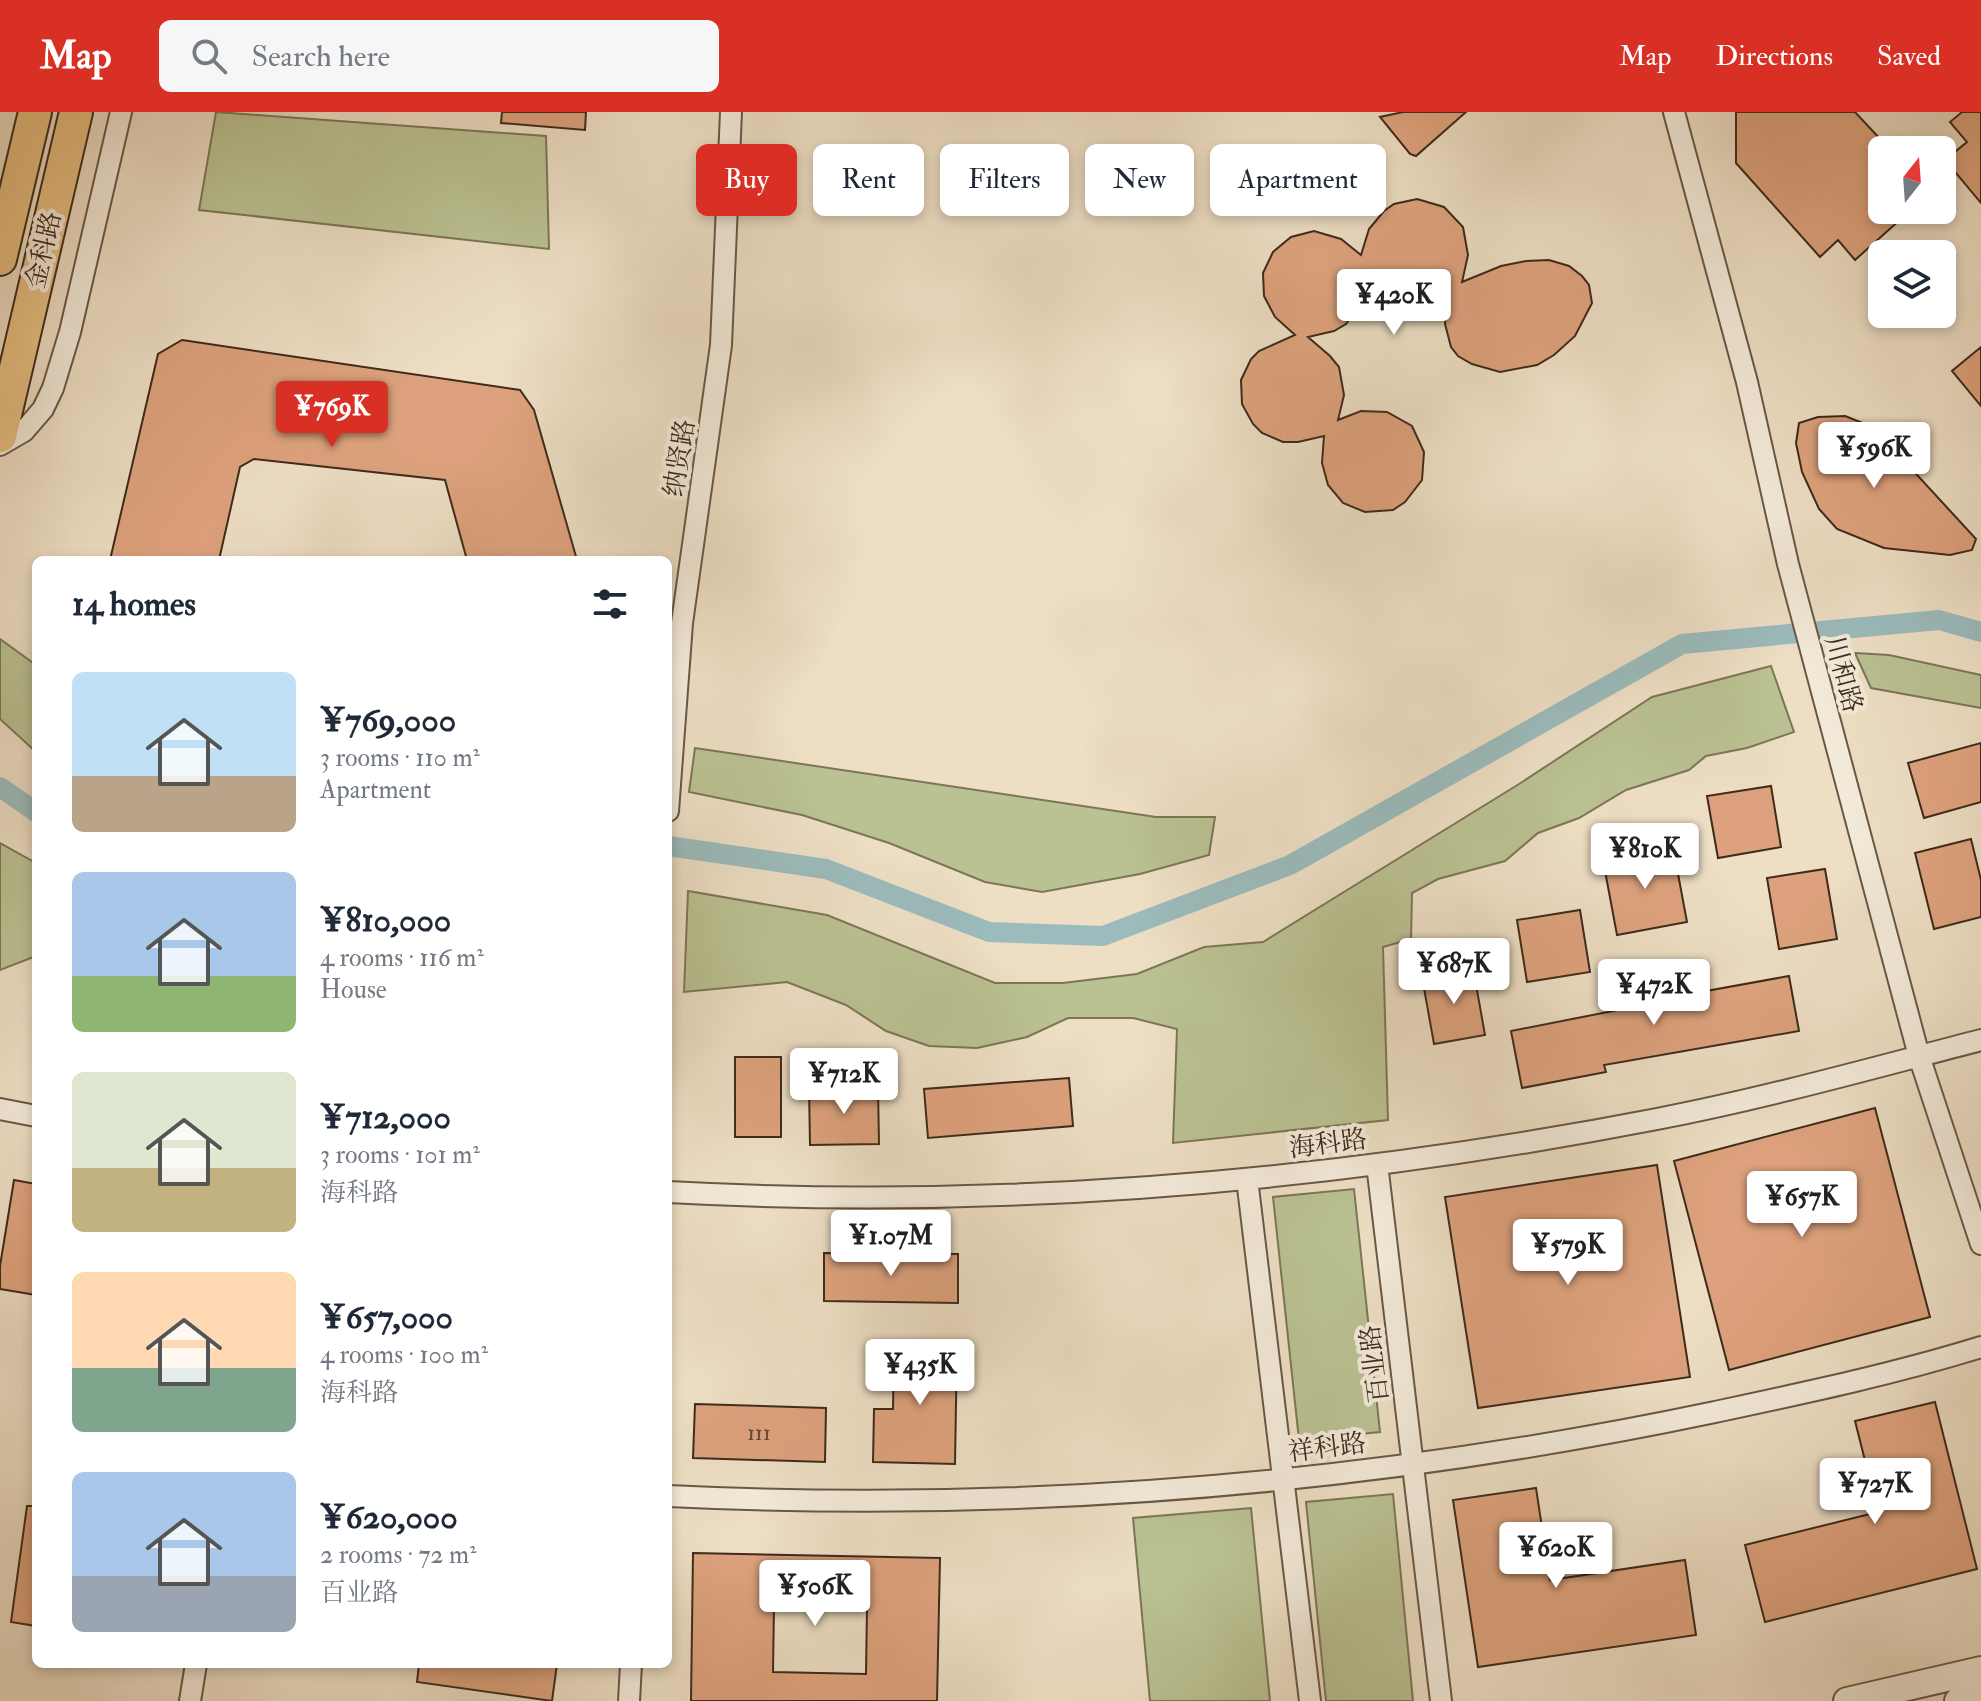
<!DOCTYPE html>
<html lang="en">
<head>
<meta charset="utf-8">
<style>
  :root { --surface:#fff; --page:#f6f6f7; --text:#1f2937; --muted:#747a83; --accent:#d93025 }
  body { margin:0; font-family:"IM FELL Double Pica","Noto Serif SC",serif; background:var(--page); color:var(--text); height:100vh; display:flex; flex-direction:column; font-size:30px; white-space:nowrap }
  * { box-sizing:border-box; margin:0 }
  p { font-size:26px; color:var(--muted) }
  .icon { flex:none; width:44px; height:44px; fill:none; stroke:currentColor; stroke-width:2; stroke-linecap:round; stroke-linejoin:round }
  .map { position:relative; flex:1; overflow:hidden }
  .sheet { position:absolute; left:32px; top:444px; width:640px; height:1112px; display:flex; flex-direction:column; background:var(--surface); border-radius:12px; box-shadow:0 4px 12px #0003 }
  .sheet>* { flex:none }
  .top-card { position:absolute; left:696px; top:32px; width:760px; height:72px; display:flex; gap:16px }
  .needle { width:52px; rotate:17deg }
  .fabs { position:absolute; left:1868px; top:24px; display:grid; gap:16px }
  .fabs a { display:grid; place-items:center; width:88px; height:88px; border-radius:12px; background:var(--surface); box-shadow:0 4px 12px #0003; font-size:40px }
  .price { position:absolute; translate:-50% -68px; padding:0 18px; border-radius:8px; background:#fff; color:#222; font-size:26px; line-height:52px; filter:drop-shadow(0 2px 4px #0008) }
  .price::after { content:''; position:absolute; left:50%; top:48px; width:24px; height:18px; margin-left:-12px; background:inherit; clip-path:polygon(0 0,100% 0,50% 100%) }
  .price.on { background:var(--accent); color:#fff }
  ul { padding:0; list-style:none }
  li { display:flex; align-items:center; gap:24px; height:200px; padding:0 40px }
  li span { display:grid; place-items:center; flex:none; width:224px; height:160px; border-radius:12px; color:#555 }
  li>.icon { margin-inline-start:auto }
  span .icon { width:96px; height:96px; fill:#fffc; stroke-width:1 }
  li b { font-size:34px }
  h2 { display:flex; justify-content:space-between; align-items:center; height:96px; padding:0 40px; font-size:34px }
  .chip { padding:0 28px; border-radius:12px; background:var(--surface); box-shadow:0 4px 12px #0003; font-size:28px; line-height:72px }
  .chip.on { background:var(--accent); color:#fff }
  header { display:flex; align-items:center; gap:48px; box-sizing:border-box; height:112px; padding:0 40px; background:var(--accent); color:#fff }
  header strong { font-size:38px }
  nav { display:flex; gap:44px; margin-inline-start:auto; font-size:28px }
  .search { width:560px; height:72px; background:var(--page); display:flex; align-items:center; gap:20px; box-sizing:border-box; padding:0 28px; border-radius:12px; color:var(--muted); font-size:30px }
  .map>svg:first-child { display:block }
</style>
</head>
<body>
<header>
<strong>Map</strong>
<div class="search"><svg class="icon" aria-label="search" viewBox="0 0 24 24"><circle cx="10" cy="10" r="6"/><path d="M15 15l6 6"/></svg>Search here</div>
<nav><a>Map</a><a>Directions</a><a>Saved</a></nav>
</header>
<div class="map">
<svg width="1981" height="1589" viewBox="0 0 1981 1589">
  <rect width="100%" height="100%" fill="#eddec4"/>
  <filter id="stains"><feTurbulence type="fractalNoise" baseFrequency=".0025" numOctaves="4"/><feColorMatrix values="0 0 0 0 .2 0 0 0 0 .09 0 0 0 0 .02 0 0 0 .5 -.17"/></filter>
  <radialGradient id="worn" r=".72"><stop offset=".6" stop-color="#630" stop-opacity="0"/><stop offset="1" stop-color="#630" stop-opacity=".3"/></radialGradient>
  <path fill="#bac192" stroke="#7c7657" stroke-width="2" d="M 216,0 L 546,24 L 549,137 L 199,98 Z
    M 0,527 L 36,553 L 36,640 L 0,607 Z
    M 1855,541 L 1889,543 L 1981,563 L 1981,596 L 1871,576 Z
    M 1771,554 L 1794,620 L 1747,636 L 1706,644 L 1689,658 L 1626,678 L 1579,706 L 1538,721 L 1505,749 L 1438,767 L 1412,781 L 1411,827 L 1383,835 L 1388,1008 L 1173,1031 L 1177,917 L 1133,906 L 1068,906 L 1027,925 L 977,936 L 929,934 L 886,919 L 846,893 L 787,870 L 684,880 L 688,779 L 827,803 L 995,871 L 1063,871 L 1137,862 L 1204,835 L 1263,830 L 1519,672 L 1652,585 Z
    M 695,636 L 1156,705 L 1215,705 L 1209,743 L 1140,762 L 1042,780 L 985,770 L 889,731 L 802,703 L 689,680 Z
    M 0,731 L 36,751 L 36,844 L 0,858 Z
    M 1354,1077 L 1380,1320 L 1299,1328 L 1273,1085 Z
    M 1393,1382 L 1413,1589 L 1326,1589 L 1306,1390 Z
    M 1251,1396 L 1270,1589 L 1150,1589 L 1133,1406 Z"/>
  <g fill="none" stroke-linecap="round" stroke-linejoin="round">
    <path stroke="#9bbbbc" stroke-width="20" d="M 0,675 L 36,700
      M 668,734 L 826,757 L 989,820 L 1103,824 L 1290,753 L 1682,532 L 1939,508 L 1981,520"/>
  </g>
  <path fill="#dda27d" stroke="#3d2b1c" stroke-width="2" fill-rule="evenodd" d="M 502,0 L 586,0 L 585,18 L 501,11 Z
    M 1403,0 L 1466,0 L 1416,44 L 1410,42 L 1380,5 Z
    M 1736,0 L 1855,0 L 1882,29 L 1882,98 L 1911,98 L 1855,148 L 1838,128 L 1820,145 L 1736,51 Z
    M 1962,0 L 1981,0 L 1981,91 L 1945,48 L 1967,30 L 1950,10 Z
    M 1417,87 L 1444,95 L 1463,115 L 1468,143 L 1462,170 L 1501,154 L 1526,149 L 1549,148 L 1569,154 L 1582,164 L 1589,173 L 1592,191 L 1575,224 L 1554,243 L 1537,253 L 1500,260 L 1472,252 L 1458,244 L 1451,235 L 1445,212 L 1447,184 L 1422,190 L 1408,189 L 1386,181 L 1369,164 L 1363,189 L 1346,212 L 1334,219 L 1308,225 L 1330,244 L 1339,255 L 1344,283 L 1338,308 L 1361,299 L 1387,300 L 1412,314 L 1424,340 L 1422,368 L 1405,390 L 1393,398 L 1365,400 L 1343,391 L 1328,373 L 1322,351 L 1324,324 L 1298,330 L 1283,330 L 1262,321 L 1253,312 L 1242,292 L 1241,268 L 1251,247 L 1259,239 L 1295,223 L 1275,205 L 1264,184 L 1263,161 L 1273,140 L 1291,125 L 1314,119 L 1341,127 L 1361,143 L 1369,117 L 1384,99 L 1394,92 Z
    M 182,228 L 520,278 L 534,298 L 577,448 L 467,448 L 445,368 L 254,347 L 240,355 L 219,448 L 110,448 L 158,242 Z
    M 1981,235 L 1981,294 L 1952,259 Z
    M 1845,304 L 1873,315 L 1976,427 L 1972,438 L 1950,443 L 1884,436 L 1837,417 L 1819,397 L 1802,360 L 1796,331 L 1799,311 L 1818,305 Z
    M 1981,631 L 1981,690 L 1924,706 L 1908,651 Z
    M 1771,674 L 1781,735 L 1718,746 L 1707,684 Z
    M 1971,727 L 1981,768 L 1981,805 L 1934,817 L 1915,741 Z
    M 1673,735 L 1687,810 L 1617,823 L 1603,748 Z
    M 1825,757 L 1837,827 L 1779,837 L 1767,766 Z
    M 1580,798 L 1590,860 L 1527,870 L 1517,808 Z
    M 1473,856 L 1485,923 L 1434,932 L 1422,865 Z
    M 1681,864 L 1684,883 L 1789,864 L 1799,919 L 1604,953 L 1606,960 L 1522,976 L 1511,919 L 1618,898 L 1613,876 Z
    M 735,945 L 781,945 L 781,1025 L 735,1025 Z
    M 1069,966 L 1073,1014 L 928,1026 L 924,977 Z
    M 878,975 L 879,1032 L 810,1033 L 809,976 Z
    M 1875,996 L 1930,1205 L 1729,1258 L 1674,1049 Z
    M 1657,1053 L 1690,1265 L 1478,1296 L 1445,1085 Z
    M 14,1068 L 36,1072 L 36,1183 L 0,1177 L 0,1154 Z
    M 824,1141 L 958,1142 L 958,1191 L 824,1189 Z
    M 894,1231 L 957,1232 L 955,1352 L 873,1350 L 874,1297 L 893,1297 Z
    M 1935,1290 L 1977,1457 L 1765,1510 L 1745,1433 L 1878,1400 L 1855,1309 Z
    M 695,1292 L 826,1296 L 825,1350 L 693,1346 Z
    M 1536,1376 L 1550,1468 L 1685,1448 L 1696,1523 L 1478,1555 L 1453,1388 Z
    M 27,1394 L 36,1394 L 36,1514 L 11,1510 Z
    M 693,1441 L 940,1446 L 937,1589 L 691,1589 ZM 774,1492 L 867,1494 L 866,1562 L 773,1560 Z
    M 419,1552 L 557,1552 L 552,1589 L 417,1570 Z"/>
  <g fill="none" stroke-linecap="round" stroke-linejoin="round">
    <defs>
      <path id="minor" d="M 1674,0 L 1747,270 L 1788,452 L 1919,944 L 1981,1132
        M 0,333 L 24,319 L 43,297 L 53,276 L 70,220 L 121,0
        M 668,699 L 682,511 L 721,233 L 731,0
        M 0,997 L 36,1004
        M 1377,1052 L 1441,1589
        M 1247,1067 L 1310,1589
        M 668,1080 C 999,1098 1332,1070 1657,1007 C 1766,986 1873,956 1981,928
        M 668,1384 C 1019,1401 1372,1372 1715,1300 C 1804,1281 1894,1262 1981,1235
        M 190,1589 L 196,1552
        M 629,1589 L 631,1552"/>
      <path id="tertiary" d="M 1847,1589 L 1981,1558
        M 1958,1589 L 1981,1583"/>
      <path id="primary" d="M 0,147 L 35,0
        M 0,324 L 76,0"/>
    </defs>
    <use href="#minor" stroke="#695846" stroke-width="24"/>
    <use href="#tertiary" stroke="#695846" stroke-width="30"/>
    <use href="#primary" stroke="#3d2b1c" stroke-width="36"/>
    <use href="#minor" stroke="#f3ead9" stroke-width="20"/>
    <use href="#tertiary" stroke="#f3ead9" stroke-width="26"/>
    <use href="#primary" stroke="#e6bf82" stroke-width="32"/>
  </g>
  <g text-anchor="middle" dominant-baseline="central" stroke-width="8" stroke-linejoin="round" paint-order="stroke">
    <g font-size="22" fill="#654934">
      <text x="759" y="1321">111</text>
    </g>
    <g font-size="26" fill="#3d2b1c" stroke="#f3ead9">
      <text transform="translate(44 138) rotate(-77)">金科路</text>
      <text transform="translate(680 346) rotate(-81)">纳贤路</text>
      <text transform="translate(1843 562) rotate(75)">川和路</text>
      <text transform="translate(1328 1032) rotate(-7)">海科路</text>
      <text transform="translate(1375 1252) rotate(-97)">百业路</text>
      <text transform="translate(1327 1336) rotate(-7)">祥科路</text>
    </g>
  </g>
  <rect width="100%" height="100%" filter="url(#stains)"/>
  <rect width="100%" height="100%" fill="url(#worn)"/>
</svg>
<div class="fabs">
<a><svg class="needle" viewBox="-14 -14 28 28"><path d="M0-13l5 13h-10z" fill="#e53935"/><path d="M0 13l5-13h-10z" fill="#747a83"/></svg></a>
<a><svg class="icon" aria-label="layers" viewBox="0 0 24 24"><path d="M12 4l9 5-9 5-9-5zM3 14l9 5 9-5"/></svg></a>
</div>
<b class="price" style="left:1394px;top:225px">¥420K</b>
<b class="price on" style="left:332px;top:337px">¥769K</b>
<b class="price" style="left:1874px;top:378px">¥596K</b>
<b class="price" style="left:1645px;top:779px">¥810K</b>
<b class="price" style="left:1454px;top:894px">¥687K</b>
<b class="price" style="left:1654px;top:915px">¥472K</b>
<b class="price" style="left:844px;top:1004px">¥712K</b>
<b class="price" style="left:1802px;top:1127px">¥657K</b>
<b class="price" style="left:891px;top:1166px">¥1.07M</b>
<b class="price" style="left:1568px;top:1175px">¥579K</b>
<b class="price" style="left:920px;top:1295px">¥435K</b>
<b class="price" style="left:1875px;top:1414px">¥727K</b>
<b class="price" style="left:1556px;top:1478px">¥620K</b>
<b class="price" style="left:815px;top:1516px">¥506K</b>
<div class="top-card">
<a class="chip on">Buy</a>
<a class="chip">Rent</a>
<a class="chip">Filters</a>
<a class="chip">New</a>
<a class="chip">Apartment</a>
</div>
<section class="sheet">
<h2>14 homes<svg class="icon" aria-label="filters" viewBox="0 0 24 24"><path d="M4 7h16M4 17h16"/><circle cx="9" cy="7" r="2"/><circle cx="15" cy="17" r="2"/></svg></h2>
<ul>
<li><span style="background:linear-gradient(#bfe0f5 65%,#b9a48a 0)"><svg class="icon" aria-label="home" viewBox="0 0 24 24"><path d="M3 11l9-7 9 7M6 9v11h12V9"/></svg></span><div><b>¥769,000</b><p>3 rooms · 110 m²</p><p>Apartment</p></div></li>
<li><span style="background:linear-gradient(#a9c7e8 65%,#8fb573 0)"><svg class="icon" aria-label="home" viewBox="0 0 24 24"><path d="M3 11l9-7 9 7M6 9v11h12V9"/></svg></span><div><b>¥810,000</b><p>4 rooms · 116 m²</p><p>House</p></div></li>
<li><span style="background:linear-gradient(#dfe7d0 60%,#c2b280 0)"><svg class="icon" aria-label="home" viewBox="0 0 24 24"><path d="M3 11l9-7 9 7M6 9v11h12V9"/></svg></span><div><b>¥712,000</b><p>3 rooms · 101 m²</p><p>海科路</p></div></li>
<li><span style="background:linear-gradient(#ffd9b3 60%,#7fa58c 0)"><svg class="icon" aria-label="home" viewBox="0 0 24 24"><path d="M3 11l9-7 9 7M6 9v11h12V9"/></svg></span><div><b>¥657,000</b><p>4 rooms · 100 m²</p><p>海科路</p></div></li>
<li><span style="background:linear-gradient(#a9c7e8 65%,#9aa5b1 0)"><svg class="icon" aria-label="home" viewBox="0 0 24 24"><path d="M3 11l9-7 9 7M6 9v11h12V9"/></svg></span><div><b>¥620,000</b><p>2 rooms · 72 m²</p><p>百业路</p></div></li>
</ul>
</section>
</div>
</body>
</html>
